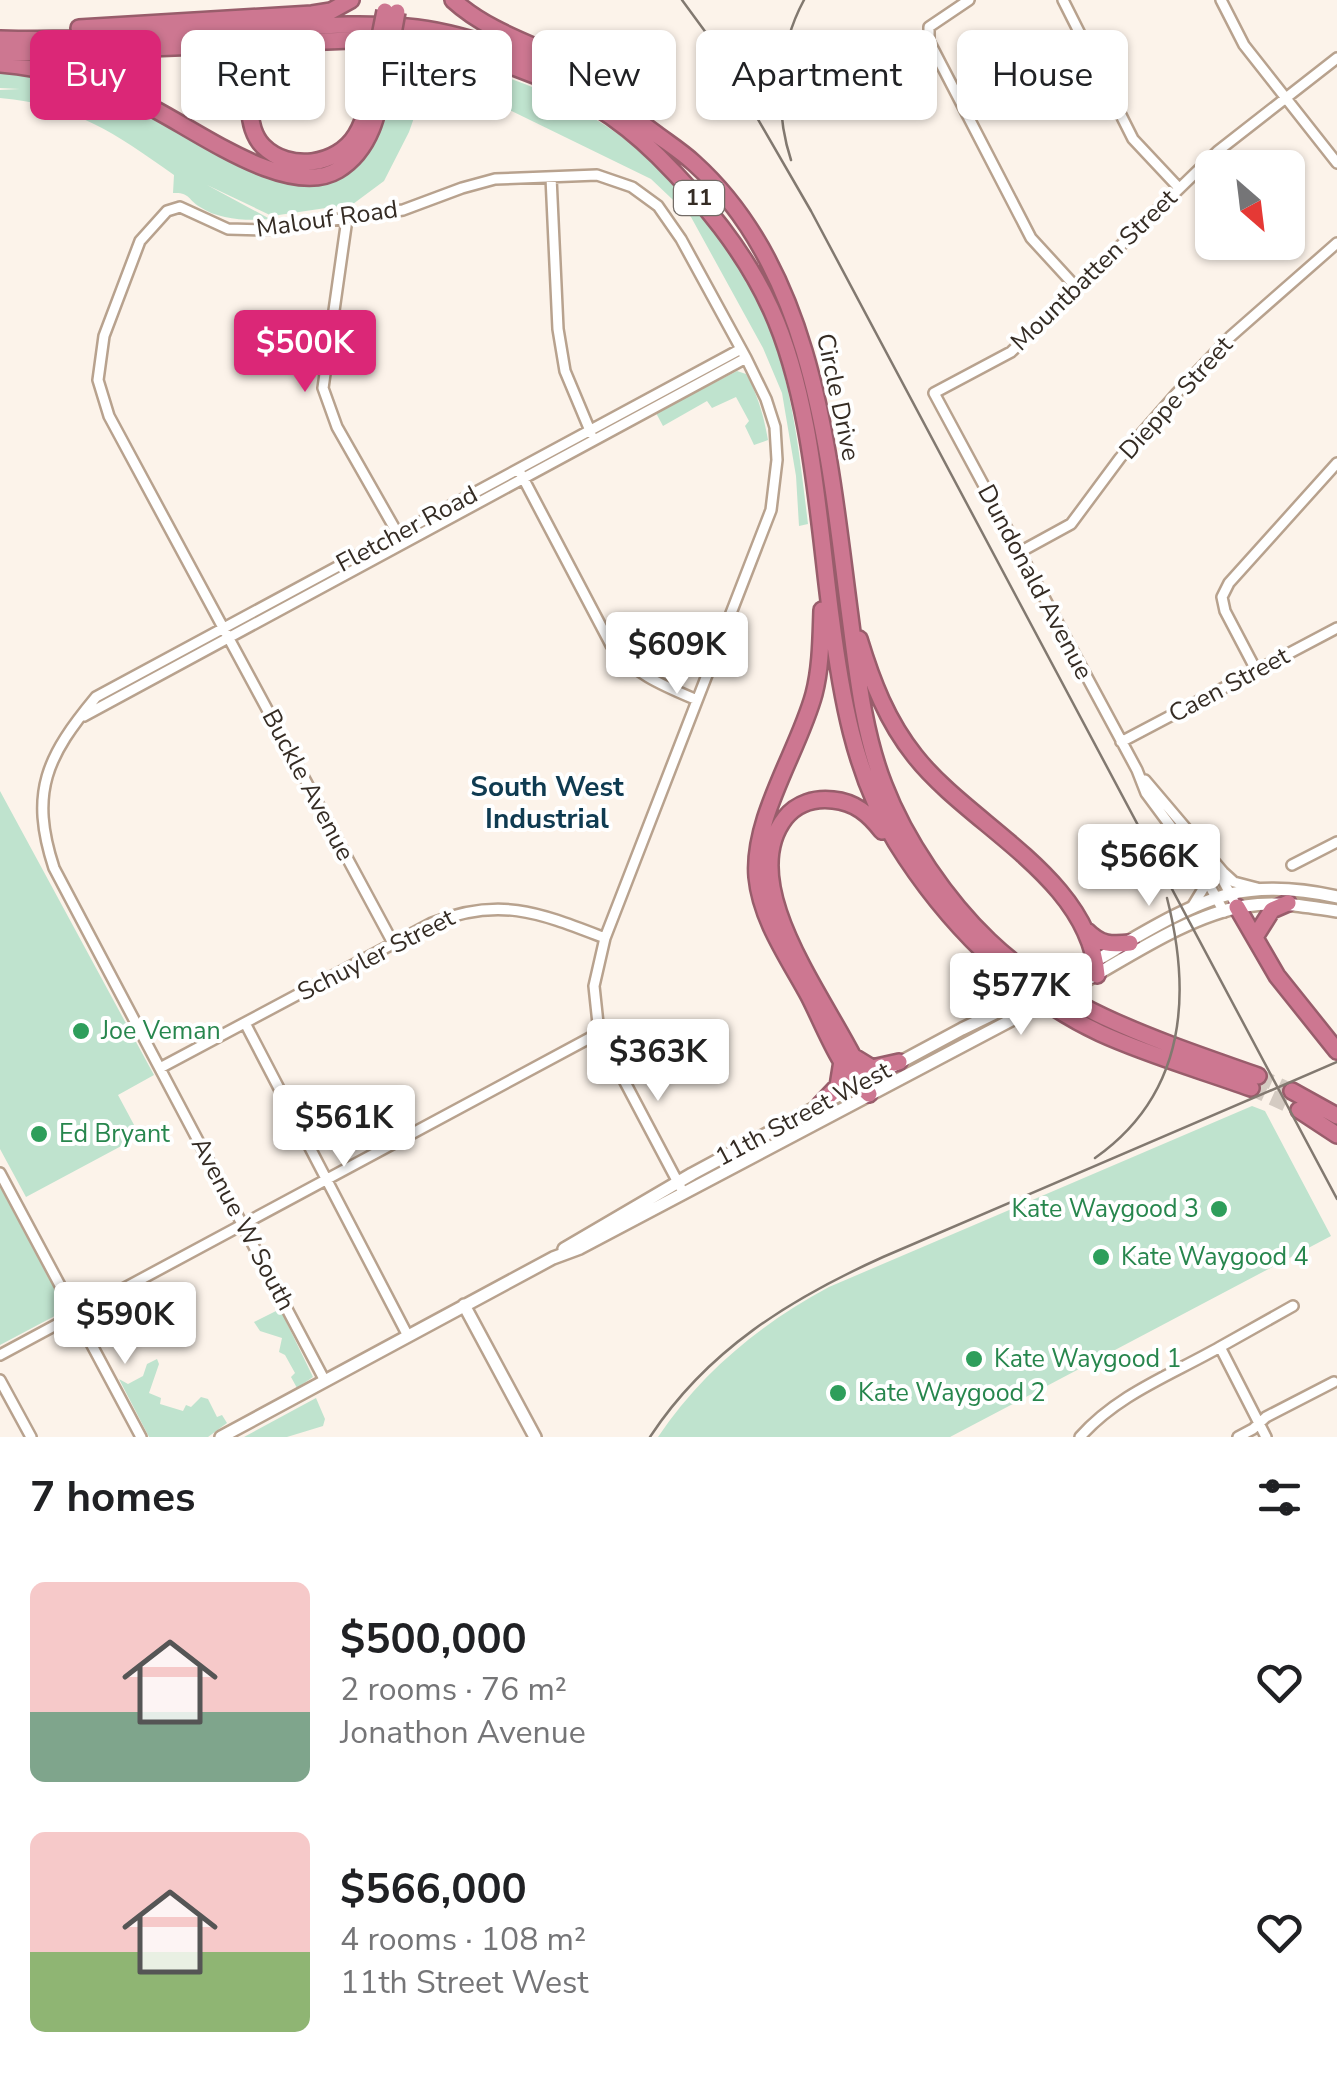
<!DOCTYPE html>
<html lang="en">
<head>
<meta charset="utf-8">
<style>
  :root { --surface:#fff; --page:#f2f2f2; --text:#202124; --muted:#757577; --accent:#db2777 }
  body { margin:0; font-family:"Nunito Sans",sans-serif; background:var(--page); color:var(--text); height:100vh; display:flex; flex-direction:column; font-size:38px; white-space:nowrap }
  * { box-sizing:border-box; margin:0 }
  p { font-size:32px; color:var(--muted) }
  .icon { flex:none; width:55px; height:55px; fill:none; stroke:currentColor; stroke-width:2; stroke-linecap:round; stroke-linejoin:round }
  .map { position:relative; height:1437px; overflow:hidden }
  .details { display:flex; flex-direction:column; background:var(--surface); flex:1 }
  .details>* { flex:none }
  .top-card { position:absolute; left:30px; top:30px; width:1278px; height:90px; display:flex; gap:20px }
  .needle { width:65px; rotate:152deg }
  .buttons { position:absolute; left:1195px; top:150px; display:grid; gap:20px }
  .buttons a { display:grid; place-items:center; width:110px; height:110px; border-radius:15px; background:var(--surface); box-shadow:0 2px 8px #0004; font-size:50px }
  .price { position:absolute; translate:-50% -85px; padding:0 22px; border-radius:10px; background:#fff; color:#222; font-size:32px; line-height:65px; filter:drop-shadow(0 2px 5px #0008) }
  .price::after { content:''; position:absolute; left:50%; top:60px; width:30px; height:22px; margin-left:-15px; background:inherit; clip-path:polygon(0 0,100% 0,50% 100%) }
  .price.active { background:var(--accent); color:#fff }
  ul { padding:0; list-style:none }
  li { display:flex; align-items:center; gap:30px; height:250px; padding:0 30px }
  li span { display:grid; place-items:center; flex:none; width:280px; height:200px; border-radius:15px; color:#555 }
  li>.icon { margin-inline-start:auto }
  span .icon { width:120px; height:120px; fill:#fffc; stroke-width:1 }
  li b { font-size:42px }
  h2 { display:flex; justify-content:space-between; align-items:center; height:120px; padding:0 30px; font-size:42px }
  .tag { padding:0 35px; border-radius:15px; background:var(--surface); box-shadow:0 2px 8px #0004; font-size:35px; line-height:90px }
  .tag.active { background:var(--accent); color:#fff }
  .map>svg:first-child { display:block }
</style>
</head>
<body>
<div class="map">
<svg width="1337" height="1437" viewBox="0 0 1337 1437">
  <rect width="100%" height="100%" fill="#fcf3ea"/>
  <path fill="#bfe3ce" d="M 395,53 C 573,71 722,179 778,353 C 795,408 801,467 808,524 L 799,526 L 796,476 L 782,393 L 763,348 L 691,217 L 651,179 L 479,95 L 423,92 L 409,132 L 384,181 L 353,204 L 272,216 L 207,185 L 270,219 C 248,221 219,220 200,207 C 188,200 190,192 173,193 L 174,175 C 115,133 75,105 0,98 L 0,90 L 20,89 L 0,88 L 0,70 C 103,78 184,138 276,179 C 295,185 311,185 331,180 Z
    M 737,371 L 746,374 C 758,395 764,417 768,440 L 754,445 L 745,426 L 749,421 L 736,397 L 712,408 L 707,401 L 663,426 L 656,413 Z
    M 0,791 L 154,1075 L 118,1095 L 140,1136 L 26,1197 L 0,1149 Z
    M 1252,1106 L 1265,1111 L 1331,1236 L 950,1437 L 658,1437 C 702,1372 760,1324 829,1287 Z
    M 0,1187 L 66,1310 L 0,1345 Z
    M 280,1309 L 313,1377 L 297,1388 L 291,1377 L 295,1373 L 285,1355 L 279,1352 L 282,1338 L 260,1331 L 254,1322 Z
    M 157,1359 L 159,1364 L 149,1393 L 161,1398 L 160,1404 L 183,1411 L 186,1405 L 191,1407 L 201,1397 L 208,1399 L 217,1417 L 222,1415 L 227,1423 L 208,1437 L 149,1437 L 119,1379 L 128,1384 L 143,1376 L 147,1364 Z
    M 316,1398 L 325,1419 L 323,1426 L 287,1437 L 244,1437 Z"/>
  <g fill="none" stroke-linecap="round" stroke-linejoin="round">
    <path stroke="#d4cbc2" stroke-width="15" stroke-dasharray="15 8" stroke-linecap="butt" d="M 1258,1076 L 1292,1091
      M 1251,1088 L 1299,1110"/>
    <defs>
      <path id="street" d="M 969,0 L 929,27 L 929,41 L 1031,238 L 1076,287
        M 1063,0 L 1133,139 L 1179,188
        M 1221,0 L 1244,45 L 1337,163
        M 551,177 L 558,329 L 565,371 L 591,433
        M 347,219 L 323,388 L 337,427 L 399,536
        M 521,474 L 611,645 C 636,675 662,685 697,700
        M 1018,553 L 1071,524 L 1120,458 L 1176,394 L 1230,337 L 1337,243
        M 1256,670 L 1225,611 L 1222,597 L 1229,583 L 1337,463
        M 84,716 L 746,358
        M 1121,742 L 1337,628
        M 1145,780 L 1223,872 L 1234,882 L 1257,888
        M 1292,865 L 1337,842
        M 1218,871 L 1237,907
        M 1192,907 L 1203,889 L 1199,871
        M 1224,912 L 1195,859 L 1146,793 L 1137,770 L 934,393 L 1011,352 L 1218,151 L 1337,58
        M 393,943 L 109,416 L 98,380 L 104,336 L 140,241 L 167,211 L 180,207 L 228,229 L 263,230 L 403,210 L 462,188 L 495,179 L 597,175 L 632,187 L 658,206 L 681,239 L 746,358 L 766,399 L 775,427 L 777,460 L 771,510 L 605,938 L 594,986 L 599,1033 L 683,1192
        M 245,1023 L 408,1336
        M 160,1068 L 432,923 C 500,896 540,913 605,938
        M 0,1173 L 141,1437
        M 1220,1347 L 1293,1306
        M 0,1355 L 599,1033
        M 0,1380 L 31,1437
        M 325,1381 L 54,868 C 29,792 47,756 96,697 L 741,349
        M 1080,1437 C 1118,1394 1171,1375 1220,1347 L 1266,1437
        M 1238,1437 L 1253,1429 L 1266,1417 L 1334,1382"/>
      <path id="secondary" d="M 1065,978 C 1114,952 1178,907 1230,894 C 1265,886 1302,889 1337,897
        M 1078,985 C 1127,958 1189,915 1245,906 C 1276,901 1306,906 1337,911
        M 564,1249 L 692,1174 L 962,1029 L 1022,1000
        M 464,1305 L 535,1437
        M 221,1437 L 553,1258 L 580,1248 L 1034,1008"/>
      <path id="highway" d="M 453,0 C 488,32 535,45 578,66 C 601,77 621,94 640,112
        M 79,28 L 312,14 L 331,11 L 351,0
        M 0,39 C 91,42 184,33 274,28 C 318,26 363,23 407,27 C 435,29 463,37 490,45 C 551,61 606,96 656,134 C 668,143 682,152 694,163 C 815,272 829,457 849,609 C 857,668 862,729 884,785 C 905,840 947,901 989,941 C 1062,1011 1165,1043 1258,1076
        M 305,47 C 272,57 248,74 250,110 C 250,122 254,137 263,146 C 289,172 337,166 356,135 C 369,114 371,84 375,61
        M 0,54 L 351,40 C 463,41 577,75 658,156 C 703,201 744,250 771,309 C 812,399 818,518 831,616 C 841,694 854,774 896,842 C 945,921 1015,993 1100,1033 C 1148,1055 1201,1070 1251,1088
        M 0,64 C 45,68 93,81 134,99 C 184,120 285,202 338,170 C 376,147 380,100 388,61
        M 822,610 C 821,638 821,667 814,694 C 799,750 752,818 757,877 C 761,920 789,959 809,996 C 826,1029 840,1071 869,1094
        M 859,639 C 872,682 887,721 915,756 C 970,826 1089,877 1097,975
        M 1237,907 L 1277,976 L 1337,1051
        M 1087,931 C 1101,945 1111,945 1130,943
        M 1255,937 L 1272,910 L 1288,903
        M 854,1057 L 872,1068 L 899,1062
        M 866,1084 C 840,1016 730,889 785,818 C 797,803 815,798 833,800 C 855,802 869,814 882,831
        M 1292,1091 L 1337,1116
        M 820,1105 L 838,1086 L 842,1061
        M 1299,1110 L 1337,1135"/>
    </defs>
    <use href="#street" stroke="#b8a28e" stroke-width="14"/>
    <use href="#secondary" stroke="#b8a28e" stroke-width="16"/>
    <use href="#highway" stroke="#985d6b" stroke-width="20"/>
    <use href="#street" stroke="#fff" stroke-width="9"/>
    <use href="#secondary" stroke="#fff" stroke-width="11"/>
    <use href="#highway" stroke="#cd7791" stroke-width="15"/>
    <path stroke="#827970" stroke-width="2.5" d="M 682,0 L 715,45 L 811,211 L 1337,1199
      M 791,160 C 774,108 778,48 804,0
      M 1095,1158 C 1186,1094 1192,996 1167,898
      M 650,1437 C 707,1350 790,1299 883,1257 L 1337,1062"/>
    <defs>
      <path id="secondary-bridge" d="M 1022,1000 L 1065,978
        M 1034,1008 L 1078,985"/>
      <path id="highway-bridge" d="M 375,61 L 385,11
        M 388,61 L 397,12"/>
    </defs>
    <use href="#secondary-bridge" stroke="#b8a28e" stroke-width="16" stroke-linecap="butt"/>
    <use href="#highway-bridge" stroke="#985d6b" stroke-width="20" stroke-linecap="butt"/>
    <use href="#secondary-bridge" stroke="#fff" stroke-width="11"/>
    <use href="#highway-bridge" stroke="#cd7791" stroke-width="15"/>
  </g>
  <g fill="#2e9e5b" stroke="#fff" stroke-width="4">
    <circle cx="81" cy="1031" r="10"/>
    <circle cx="39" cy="1134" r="10"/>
    <circle cx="1219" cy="1209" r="10"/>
    <circle cx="1101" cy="1257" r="10"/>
    <circle cx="974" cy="1359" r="10"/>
    <circle cx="838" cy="1393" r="10"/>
  </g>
  <g text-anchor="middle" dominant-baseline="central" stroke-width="8" stroke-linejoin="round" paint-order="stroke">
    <rect fill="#fff" stroke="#726b66" stroke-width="2.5" x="674" y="181" width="50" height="34" rx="8"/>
    <g font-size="22" font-weight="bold" fill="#352c24">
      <text x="699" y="198">11</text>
    </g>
    <g font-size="25" fill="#352c24" stroke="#fff">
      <text transform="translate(327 219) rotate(-8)">Malouf Road</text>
      <text transform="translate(1094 270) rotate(-44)">Mountbatten Street</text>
      <text transform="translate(838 397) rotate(78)">Circle Drive</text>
      <text transform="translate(1176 398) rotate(-48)">Dieppe Street</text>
      <text transform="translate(407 529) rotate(-28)">Fletcher Road</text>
      <text transform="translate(1035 582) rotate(62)">Dundonald Avenue</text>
      <text transform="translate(1229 685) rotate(-28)">Caen Street</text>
      <text transform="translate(308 785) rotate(62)">Buckle Avenue</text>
      <text transform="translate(376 955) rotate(-27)">Schuyler Street</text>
      <text transform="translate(803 1114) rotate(-28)">11th Street West</text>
      <text transform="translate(243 1224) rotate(62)">Avenue W South</text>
    </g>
    <g font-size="25" fill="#27864d" stroke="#fff" text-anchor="start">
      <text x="101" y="1031">Joe Veman</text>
      <text x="59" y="1134">Ed Bryant</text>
      <text x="1199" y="1209" text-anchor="end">Kate Waygood 3</text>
      <text x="1121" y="1257">Kate Waygood 4</text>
      <text x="994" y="1359">Kate Waygood 1</text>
      <text x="858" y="1393">Kate Waygood 2</text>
    </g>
    <g font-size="28" font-weight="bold" fill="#0f3b51" stroke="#fff">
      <text x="547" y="787">South West<tspan x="547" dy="32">Industrial</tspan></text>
    </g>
  </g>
</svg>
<div class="buttons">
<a><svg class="needle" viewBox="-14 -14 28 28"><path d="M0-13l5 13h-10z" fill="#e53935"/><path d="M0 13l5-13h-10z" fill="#757577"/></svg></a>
</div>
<b class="price active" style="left:305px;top:395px">$500K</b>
<b class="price" style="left:677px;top:697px">$609K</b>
<b class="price" style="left:1149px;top:909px">$566K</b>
<b class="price" style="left:1021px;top:1038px">$577K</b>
<b class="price" style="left:658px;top:1104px">$363K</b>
<b class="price" style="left:344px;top:1170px">$561K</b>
<b class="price" style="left:125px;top:1367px">$590K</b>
<div class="top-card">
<a class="tag active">Buy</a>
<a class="tag">Rent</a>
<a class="tag">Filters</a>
<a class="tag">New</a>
<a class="tag">Apartment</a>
<a class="tag">House</a>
</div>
</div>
<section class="details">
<h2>7 homes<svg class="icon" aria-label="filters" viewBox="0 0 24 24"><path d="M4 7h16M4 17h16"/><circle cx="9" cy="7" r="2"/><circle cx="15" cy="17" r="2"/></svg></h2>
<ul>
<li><span style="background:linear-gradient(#f6c9c9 65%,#7fa58c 0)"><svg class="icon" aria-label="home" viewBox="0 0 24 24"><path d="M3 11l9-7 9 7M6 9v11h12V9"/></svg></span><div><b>$500,000</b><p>2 rooms · 76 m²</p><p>Jonathon Avenue</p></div><svg class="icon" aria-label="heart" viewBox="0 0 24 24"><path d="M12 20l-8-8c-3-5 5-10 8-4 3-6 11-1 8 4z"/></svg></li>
<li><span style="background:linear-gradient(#f6c9c9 60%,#8fb573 0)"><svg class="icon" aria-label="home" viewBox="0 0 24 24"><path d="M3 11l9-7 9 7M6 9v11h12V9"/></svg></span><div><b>$566,000</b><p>4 rooms · 108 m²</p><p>11th Street West</p></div><svg class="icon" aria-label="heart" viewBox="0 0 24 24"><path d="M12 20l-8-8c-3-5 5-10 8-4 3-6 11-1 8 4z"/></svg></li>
</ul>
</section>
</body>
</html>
